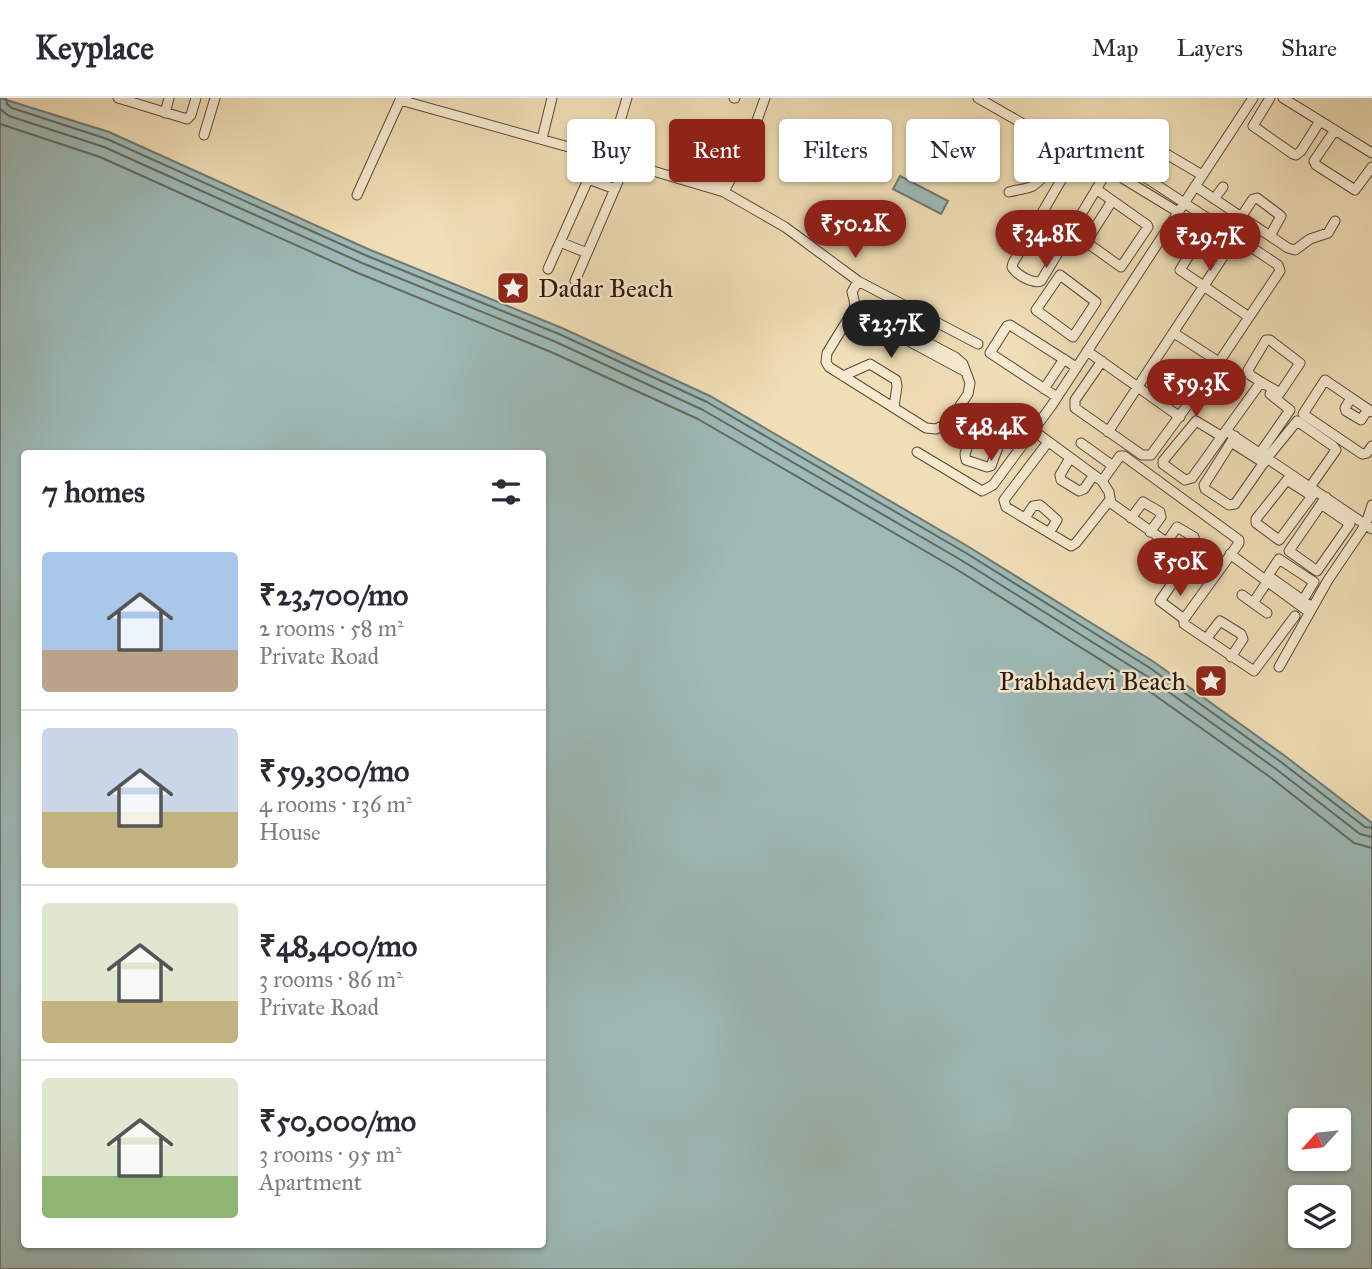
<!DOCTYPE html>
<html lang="en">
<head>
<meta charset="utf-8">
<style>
  :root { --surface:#fff; --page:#f2f2f3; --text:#2b2b33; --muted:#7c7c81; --line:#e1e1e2; --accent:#8f2418 }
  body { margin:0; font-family:"IM FELL Great Primer",serif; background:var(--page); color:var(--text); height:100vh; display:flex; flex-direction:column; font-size:26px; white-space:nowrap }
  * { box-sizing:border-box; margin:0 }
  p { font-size:23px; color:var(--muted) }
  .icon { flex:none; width:38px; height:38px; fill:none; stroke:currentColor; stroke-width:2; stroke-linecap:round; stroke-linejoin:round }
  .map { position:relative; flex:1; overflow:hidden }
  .side { position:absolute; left:21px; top:352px; width:525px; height:798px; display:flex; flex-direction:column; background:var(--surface); border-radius:7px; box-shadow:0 2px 5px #0004 }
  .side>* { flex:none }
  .hud { position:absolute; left:567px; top:21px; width:665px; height:63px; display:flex; gap:14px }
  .needle { width:46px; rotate:243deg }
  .fabs { position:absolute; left:1288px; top:1010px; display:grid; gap:14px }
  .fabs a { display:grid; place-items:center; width:63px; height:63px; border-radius:7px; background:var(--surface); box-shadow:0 2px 5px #0004; font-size:35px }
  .price { position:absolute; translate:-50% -60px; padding:0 16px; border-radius:24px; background:var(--accent); color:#fff; font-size:23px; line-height:46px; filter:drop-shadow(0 2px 4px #0008) }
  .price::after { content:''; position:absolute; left:50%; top:42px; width:21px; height:16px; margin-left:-10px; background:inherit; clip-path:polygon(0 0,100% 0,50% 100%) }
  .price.current { background:#222; color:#fff }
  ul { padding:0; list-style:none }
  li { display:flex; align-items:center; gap:21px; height:175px; padding:0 21px }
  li+li { border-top:2px solid var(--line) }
  li span { display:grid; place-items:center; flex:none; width:196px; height:140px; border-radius:7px; color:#555 }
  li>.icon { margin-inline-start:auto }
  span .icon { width:84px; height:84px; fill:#fffc; stroke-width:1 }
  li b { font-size:30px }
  h2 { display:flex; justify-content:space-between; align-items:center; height:84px; padding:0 21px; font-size:30px }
  .tag { padding:0 24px; border-radius:7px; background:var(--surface); box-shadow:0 2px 5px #0004; font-size:24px; line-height:63px }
  .tag.current { background:var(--accent); color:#fff }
  header { display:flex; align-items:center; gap:42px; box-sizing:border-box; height:98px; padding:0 35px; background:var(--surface); border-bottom:2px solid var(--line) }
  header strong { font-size:33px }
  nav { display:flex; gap:38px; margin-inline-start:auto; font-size:24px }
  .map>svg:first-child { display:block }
</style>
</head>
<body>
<header>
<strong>Keyplace</strong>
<nav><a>Map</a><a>Layers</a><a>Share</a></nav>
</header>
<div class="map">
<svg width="1372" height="1171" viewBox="0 0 1372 1171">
  <rect width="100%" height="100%" fill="#f0deb6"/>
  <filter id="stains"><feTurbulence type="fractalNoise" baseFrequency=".00286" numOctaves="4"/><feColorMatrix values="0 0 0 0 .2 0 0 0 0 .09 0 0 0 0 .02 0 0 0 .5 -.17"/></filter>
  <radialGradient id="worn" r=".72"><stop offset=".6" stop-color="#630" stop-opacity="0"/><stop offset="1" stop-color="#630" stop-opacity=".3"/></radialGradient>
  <path fill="#9dbab7" stroke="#707871" stroke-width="2" fill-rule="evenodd" d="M 0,0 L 109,34 L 368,151 L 562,230 L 710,298 L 969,449 L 1154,564 L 1285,658 L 1372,725 L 1372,1171 L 0,1171 ZM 24,355 L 542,355 L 542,1146 L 24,1146 ZM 1300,1022 L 1339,1022 L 1339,1060 L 1300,1060 ZM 1300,1099 L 1339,1099 L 1339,1138 L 1300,1138 Z
    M 900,78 L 948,103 L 941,116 L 893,91 Z"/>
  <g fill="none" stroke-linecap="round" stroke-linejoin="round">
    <path stroke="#646860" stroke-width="2" d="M 6,0 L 7,6 L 12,10 L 107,41 L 365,157 L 559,236 L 707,304 L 966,455 L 1150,570 L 1281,664 L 1365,729 L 1372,730
      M 0,11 L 9,18 L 104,49 L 362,165 L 556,244 L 703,312 L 961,462 L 1145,577 L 1276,671 L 1360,736 L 1372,739
      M 0,26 L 100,59 L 358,175 L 551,254 L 698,321 L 956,471 L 1139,586 L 1270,679 L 1354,745 L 1372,750"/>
    <defs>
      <path id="street" d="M 118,0 L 187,21 L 191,17 L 196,0
        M 734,0 L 735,0
        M 978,0 L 1048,40 C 1055,58 1049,77 1033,88 C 1027,91 1016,92 1009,94
        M 1270,0 L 1253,28 L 1293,56 L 1296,57 L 1301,53 L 1320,23
        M 1283,0 L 1372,55
        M 400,2 L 626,65 L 724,94 L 785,129 L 858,183 L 978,246
        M 165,15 L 169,0
        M 1335,32 L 1314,63 L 1316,67 L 1355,92 L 1372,69
        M 204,37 L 215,0
        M 542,41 L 552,0
        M 716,56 L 734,64
        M 609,60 L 627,0
        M 1109,70 L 1041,183 C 1032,186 1017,177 1012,169 L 1013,165 L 1078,53 L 1178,114
        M 708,86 L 718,87 L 728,64
        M 1195,88 L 1288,150 L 1295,152 L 1310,141 L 1328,135 L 1335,123
        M 1096,91 L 1147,127 L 1148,129 L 1121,169 L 1086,144 L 1112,103
        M 724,94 L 750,42 L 765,0
        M 357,97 L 401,0
        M 1214,101 L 1223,89
        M 1241,119 L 1253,101 L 1257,100 L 1281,118 L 1270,138
        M 1210,123 L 1180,172 L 1249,219
        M 560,144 L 587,155
        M 548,171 L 587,84 L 591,82 L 615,91
        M 1060,177 L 1096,204 L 1073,239 L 1036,212 Z
        M 575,183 L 626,65
        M 855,206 L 955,259 L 963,266 L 966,274
        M 853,213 L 966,274 L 970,285 L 968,296 L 948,325 L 936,331 L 926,330 L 829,269 L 826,264 L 827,255 L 853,213 L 855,206 L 852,194 L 858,183
        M 1174,235 L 1219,264
        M 1087,253 L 1180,319
        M 1102,263 L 1075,302 L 1075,310 L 1142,357 L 1151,357 L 1219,264 L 1280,173 L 1278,167 L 1236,139
        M 843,278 L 870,266 L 896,282 L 897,288 L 894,309
        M 1044,291 L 1064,261
        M 1057,299 L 990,255 L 1007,228 L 1010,227 L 1076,269
        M 1351,300 L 1345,310 L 1346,313 L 1361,322 L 1368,311
        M 1372,314 L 1325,282 L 1303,316 L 1362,356 L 1367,355 L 1372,348
        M 1009,320 L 991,368 L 987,369 L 966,362 L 965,356 L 979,313 C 987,309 1001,316 1009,320 L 1034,333 L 1102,383
        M 1108,334 L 1236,139 L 1128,68 L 1126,63 L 1141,41 L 1202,77
        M 1231,336 L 1372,431
        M 1221,338 L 1196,323 L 1163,363 L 1163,366 L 1185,382 L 1192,380 L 1261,284 L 1250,277 L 1248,272 L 1266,242 L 1270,242 L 1300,265 L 1280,295 L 1261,284
        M 1235,338 L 1204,387 L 1205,391 L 1229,407 L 1235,406 L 1267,360 L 1297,323 L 1333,348 L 1336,352 L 1310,389
        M 1048,344 L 1004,402 L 1006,409 L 1071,448 L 1076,445 L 1109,403
        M 1231,344 L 1264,365
        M 1081,345 L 1113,368
        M 917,354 L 982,393 L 993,387 L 1052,307 L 1253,0
        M 1260,355 L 1290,312 L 1270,296
        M 1070,360 L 1060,377 L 1061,382 L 1079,393 L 1084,391 L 1094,377
        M 1312,398 L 1287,382 L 1256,421 L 1256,425 L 1279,442 L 1280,441 L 1312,398 L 1316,393
        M 1321,406 L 1350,426 L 1317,473 L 1289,453 L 1326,399
        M 1025,420 L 1033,408 L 1040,407 L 1057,422 L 1049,435
        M 1131,420 L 1143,404 L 1160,414 L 1161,419 L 1150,434
        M 1166,445 L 1177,429 L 1194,439 L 1195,443 L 1185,458
        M 1230,456 L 1309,514
        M 1189,461 L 1160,503 L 1184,521 L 1239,445 L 1239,442 L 1124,358 L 1120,358 L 1102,383 L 1109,394 L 1111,405 L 1214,478
        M 1242,497 L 1267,515
        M 1303,502 L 1314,484 L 1279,461 L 1269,476 L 1270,479 L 1312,509
        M 1253,505 L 1267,484
        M 1184,521 L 1184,526 L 1254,573 L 1295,518
        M 1206,541 L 1220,523 L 1241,536 L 1243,541 L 1231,559
        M 1279,569 L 1328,482 L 1366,426 L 1372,407"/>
    </defs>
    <use href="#street" stroke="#5d4834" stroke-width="11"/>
    <use href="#street" stroke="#f5ead0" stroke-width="9"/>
  </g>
  <defs>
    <symbol id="sight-square" viewBox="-11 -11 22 22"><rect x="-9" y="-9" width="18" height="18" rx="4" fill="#8f2418" stroke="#f5ead0"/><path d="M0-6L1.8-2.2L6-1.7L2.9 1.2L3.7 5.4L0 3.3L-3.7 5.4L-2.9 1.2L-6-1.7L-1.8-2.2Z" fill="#fff"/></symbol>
  </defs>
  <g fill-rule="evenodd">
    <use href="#sight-square" x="494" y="171" width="38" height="38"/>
    <use href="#sight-square" x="1192" y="564" width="38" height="38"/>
  </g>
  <g text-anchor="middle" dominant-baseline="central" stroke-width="5" stroke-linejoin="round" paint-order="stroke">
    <g font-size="26" fill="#2c1609" stroke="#f5ead0" text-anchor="start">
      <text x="538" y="190">Dadar Beach</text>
      <text x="1186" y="583" text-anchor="end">Prabhadevi Beach</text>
    </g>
  </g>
  <rect width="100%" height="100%" filter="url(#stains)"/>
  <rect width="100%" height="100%" fill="url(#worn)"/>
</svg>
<div class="fabs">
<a><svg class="needle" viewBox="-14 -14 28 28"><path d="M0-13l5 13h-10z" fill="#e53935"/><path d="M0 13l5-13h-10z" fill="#7c7c81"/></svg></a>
<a><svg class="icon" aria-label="layers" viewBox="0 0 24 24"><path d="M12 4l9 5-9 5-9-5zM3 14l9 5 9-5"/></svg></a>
</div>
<b class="price" style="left:855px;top:162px">₹50.2K</b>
<b class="price" style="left:1046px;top:172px">₹34.8K</b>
<b class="price" style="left:1210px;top:175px">₹29.7K</b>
<b class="price current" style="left:891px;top:262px">₹23.7K</b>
<b class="price" style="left:1196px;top:321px">₹59.3K</b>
<b class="price" style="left:991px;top:365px">₹48.4K</b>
<b class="price" style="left:1180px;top:500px">₹50K</b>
<div class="hud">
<a class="tag">Buy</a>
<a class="tag current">Rent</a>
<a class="tag">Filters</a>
<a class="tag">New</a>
<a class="tag">Apartment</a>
</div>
<section class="side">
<h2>7 homes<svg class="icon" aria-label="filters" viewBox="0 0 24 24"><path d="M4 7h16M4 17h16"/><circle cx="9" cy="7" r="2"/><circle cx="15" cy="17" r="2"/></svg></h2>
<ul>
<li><span style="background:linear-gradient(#a9c7e8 70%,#b9a48a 0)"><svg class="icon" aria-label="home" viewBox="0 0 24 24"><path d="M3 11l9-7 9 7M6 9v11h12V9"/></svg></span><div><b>₹23,700/mo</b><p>2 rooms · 58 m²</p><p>Private Road</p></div></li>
<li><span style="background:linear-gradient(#c9d6e8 60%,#c2b280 0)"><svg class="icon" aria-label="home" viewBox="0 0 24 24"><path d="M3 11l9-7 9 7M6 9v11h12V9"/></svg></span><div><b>₹59,300/mo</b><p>4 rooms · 136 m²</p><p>House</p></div></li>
<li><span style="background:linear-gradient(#dfe7d0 70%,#c2b280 0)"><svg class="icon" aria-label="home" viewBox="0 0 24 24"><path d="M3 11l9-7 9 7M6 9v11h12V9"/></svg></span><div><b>₹48,400/mo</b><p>3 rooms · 86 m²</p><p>Private Road</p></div></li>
<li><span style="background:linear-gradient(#dfe7d0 70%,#8fb573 0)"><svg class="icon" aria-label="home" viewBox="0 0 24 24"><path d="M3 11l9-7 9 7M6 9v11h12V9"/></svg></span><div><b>₹50,000/mo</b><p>3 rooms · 95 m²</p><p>Apartment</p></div></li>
</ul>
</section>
</div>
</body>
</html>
